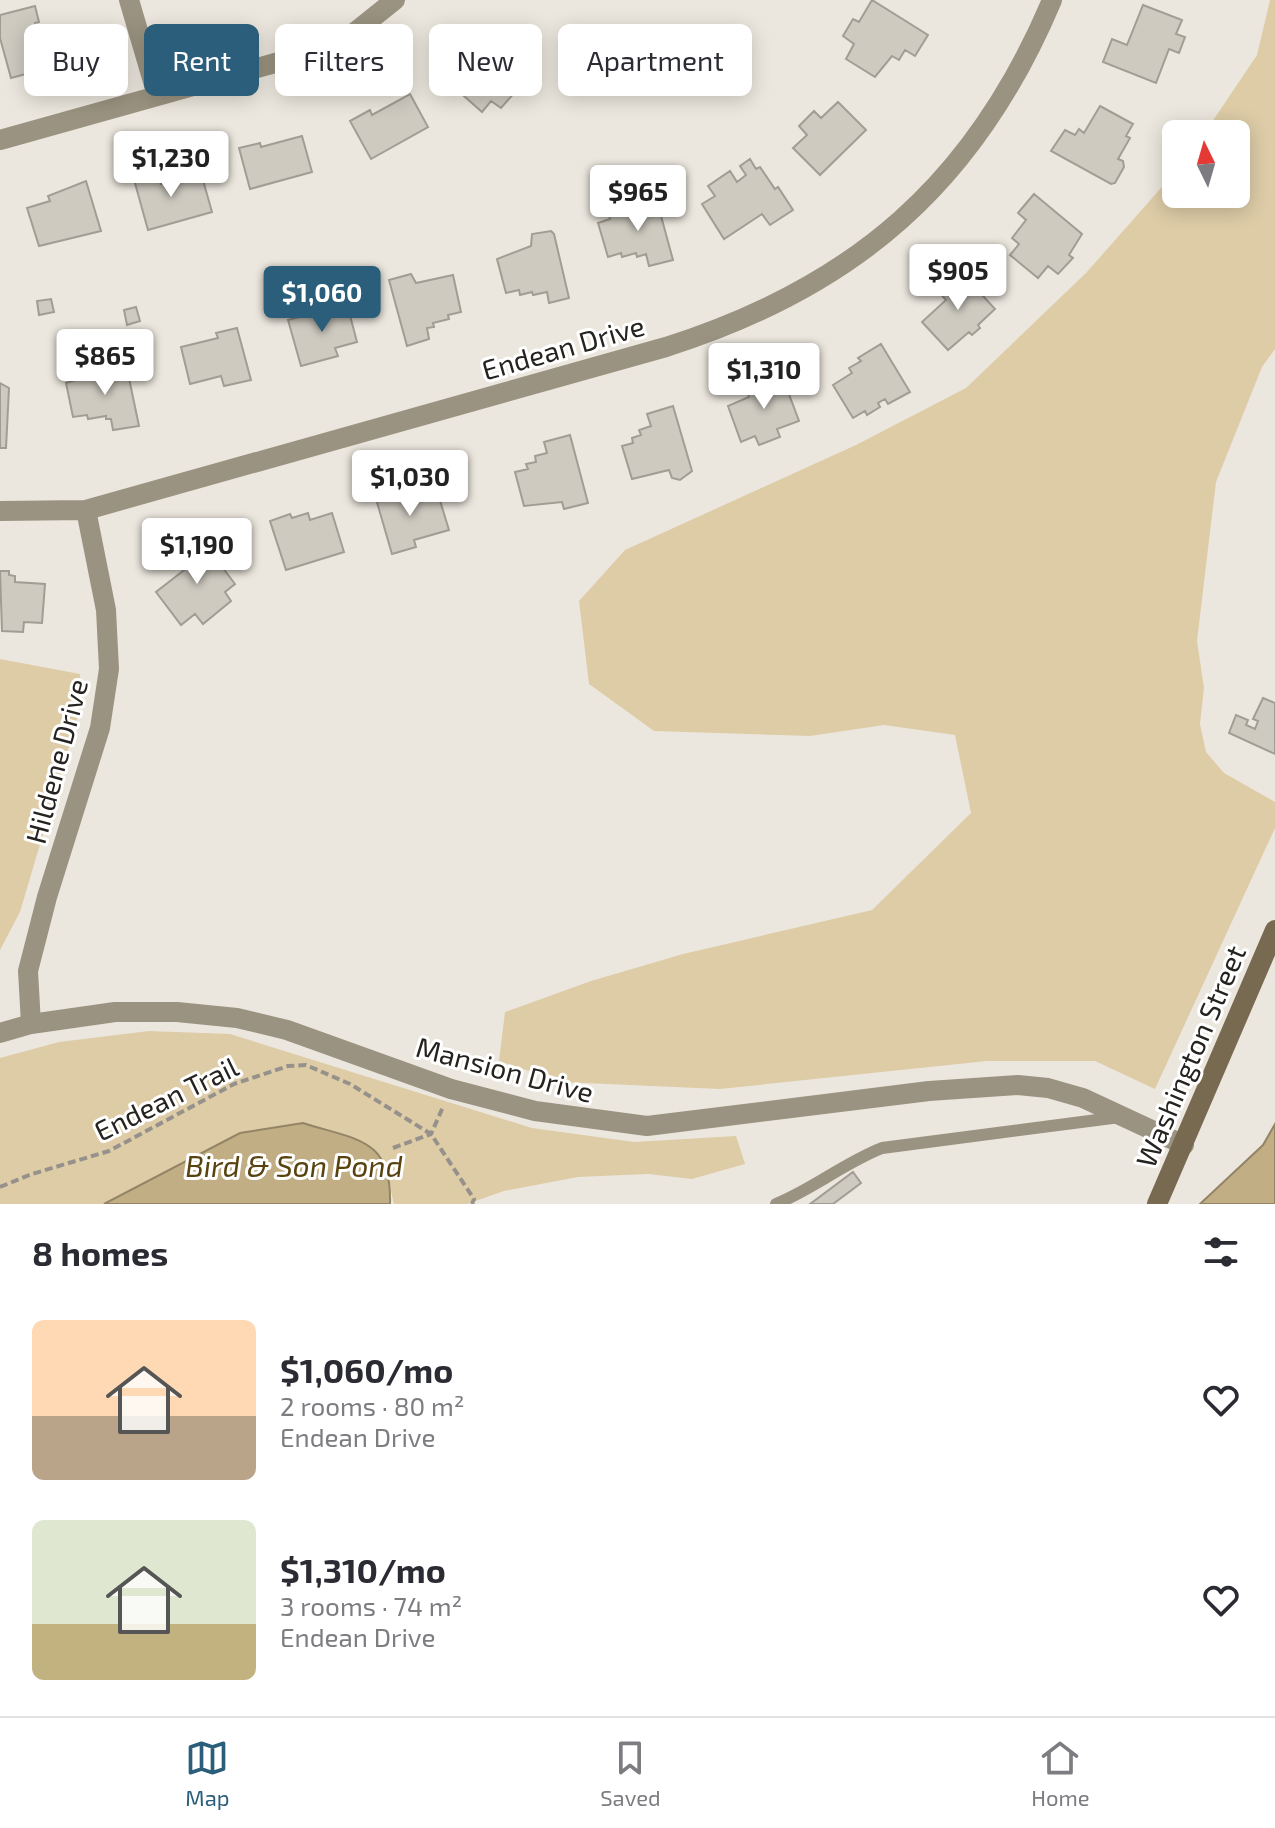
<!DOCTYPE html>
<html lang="en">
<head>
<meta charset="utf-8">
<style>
  :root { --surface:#fff; --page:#f7f7f7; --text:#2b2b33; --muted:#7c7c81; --line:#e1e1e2; --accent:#2a5e7a }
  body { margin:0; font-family:"Exo 2",sans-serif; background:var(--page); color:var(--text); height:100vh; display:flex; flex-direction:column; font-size:30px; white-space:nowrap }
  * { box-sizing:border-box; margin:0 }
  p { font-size:26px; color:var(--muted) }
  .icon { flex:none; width:44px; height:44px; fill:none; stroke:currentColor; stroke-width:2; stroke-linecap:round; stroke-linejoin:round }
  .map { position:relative; height:1204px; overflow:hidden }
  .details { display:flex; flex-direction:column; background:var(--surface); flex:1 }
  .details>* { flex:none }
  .banner { position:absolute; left:24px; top:24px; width:800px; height:72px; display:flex; gap:16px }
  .needle { width:52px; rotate:355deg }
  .controls { position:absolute; left:1162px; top:120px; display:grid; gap:16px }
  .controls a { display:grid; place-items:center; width:88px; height:88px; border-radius:12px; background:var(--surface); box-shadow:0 4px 20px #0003; font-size:40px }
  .price { position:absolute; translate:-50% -68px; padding:0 18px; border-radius:8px; background:#fff; color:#222; font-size:26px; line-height:52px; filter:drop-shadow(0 2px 4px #0008) }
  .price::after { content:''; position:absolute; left:50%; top:48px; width:24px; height:18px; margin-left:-12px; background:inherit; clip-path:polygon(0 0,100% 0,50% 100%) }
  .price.on { background:var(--accent); color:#fff }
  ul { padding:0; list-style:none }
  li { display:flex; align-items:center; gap:24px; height:200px; padding:0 32px }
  li span { display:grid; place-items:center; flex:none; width:224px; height:160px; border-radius:12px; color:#555 }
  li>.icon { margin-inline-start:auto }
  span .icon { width:96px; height:96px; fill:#fffc; stroke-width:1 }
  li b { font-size:34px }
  h2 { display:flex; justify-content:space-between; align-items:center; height:96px; padding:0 32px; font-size:34px }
  .tag { padding:0 28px; border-radius:12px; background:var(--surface); box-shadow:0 4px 20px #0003; font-size:28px; line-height:72px }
  .tag.on { background:var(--accent); color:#fff }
  .tab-bar { display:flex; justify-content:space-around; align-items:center; height:112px; border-top:2px solid var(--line); background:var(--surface); font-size:22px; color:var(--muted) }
  .tab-bar a { display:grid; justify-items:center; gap:4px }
  .tab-bar .on { color:var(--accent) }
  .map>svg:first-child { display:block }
</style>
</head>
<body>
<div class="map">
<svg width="1275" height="1204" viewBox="0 0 1275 1204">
  <rect width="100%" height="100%" fill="#ece7de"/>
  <path fill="#decca7" d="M 1270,0 L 1275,0 L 1275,349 L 1262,367 L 1216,482 L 1197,641 L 1204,688 L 1200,724 L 1206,752 L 1224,773 L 1275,802 L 1275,828 L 1155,1089 L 1095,1061 L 987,1061 L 720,1089 L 562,1082 L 499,1061 L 505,1012 L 591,981 L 683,954 L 872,910 L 971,813 L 955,735 L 884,725 L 810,736 L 654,731 L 589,684 L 579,601 L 625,550 L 856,445 L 966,388 L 1086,273 L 1176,171 L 1176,194 L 1236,194 L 1236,134 L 1204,134 L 1257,55 Z
    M 0,659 L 80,674 L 81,706 L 20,912 L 0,950 Z
    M 149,1031 L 230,1034 L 532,1128 L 634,1142 L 736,1136 L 745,1164 L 692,1179 L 648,1174 L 578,1177 L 504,1191 L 467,1204 L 394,1204 L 385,1165 L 240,1133 L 104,1204 L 0,1204 L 0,1058 L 59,1042 Z"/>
  <path fill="#c2ae85" stroke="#938466" stroke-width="2" d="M 303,1123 C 355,1140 392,1137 390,1204 L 104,1204 L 240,1133 Z
    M 1275,1124 L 1275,1204 L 1200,1204 L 1263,1145 Z"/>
  <path fill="#cecac0" stroke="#a19d94" stroke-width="2" d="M 872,0 L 928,35 L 915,56 L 905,50 L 899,60 L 892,56 L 875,77 L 846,59 L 854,44 L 843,36 L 853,19 L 859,22 Z
    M 1143,5 L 1182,20 L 1176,34 L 1185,37 L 1179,53 L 1169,49 L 1156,83 L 1103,62 L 1112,39 L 1127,45 Z
    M 35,6 L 39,22 L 35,23 L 48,68 L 11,78 L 0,38 L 0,15 Z
    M 486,28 L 532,73 L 501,108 L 491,101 L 482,112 L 455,88 L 469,68 L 464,63 L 473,52 L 468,48 Z
    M 410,94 L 428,127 L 371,159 L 350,121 L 370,110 L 372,115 Z
    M 838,102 L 866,130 L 820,175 L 793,148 L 807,135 L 799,126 L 814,111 L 821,118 Z
    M 1100,106 L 1133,124 L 1126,136 L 1130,138 L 1118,159 L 1123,161 L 1124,167 L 1115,183 L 1111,184 L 1051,151 L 1065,130 L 1075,135 L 1079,129 L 1084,133 Z
    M 302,136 L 312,172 L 250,189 L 239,148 L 260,143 L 261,147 Z
    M 750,159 L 756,169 L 760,167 L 775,189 L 778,187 L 793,210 L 770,225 L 762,214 L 724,239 L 702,204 L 715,196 L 708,186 L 730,171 L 737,182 L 746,175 L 740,166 Z
    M 157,169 L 161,184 L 201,173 L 212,212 L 148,230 L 133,176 Z
    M 86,181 L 101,231 L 39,246 L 27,208 L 50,201 L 48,196 Z
    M 1034,194 L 1082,234 L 1069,255 L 1073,258 L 1058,274 L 1048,266 L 1038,278 L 1010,255 L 1019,244 L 1012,238 L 1026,220 L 1018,213 Z
    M 652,196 L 657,201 L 673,260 L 649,266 L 646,254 L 637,257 L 636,253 L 622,257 L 621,253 L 608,257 L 598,223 L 610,219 L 609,215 L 633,208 L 635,202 Z
    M 551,231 L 554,234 L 569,298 L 549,303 L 547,292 L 533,295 L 532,292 L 520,295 L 519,290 L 506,293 L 497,259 L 531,246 L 532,234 Z
    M 960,271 L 995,309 L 978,325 L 980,328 L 972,335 L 969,332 L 948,350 L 922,322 L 946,300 L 938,291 Z
    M 411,274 L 416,283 L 453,275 L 461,312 L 448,315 L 449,319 L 433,323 L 434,327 L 427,328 L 429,339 L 407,346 L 389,280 Z
    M 51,299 L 54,312 L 39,315 L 37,301 Z
    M 347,304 L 357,342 L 335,348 L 338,356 L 301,366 L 288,320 Z
    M 136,307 L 140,321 L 127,325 L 124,310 Z
    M 237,328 L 251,380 L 224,386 L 221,376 L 190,384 L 181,347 L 218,338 L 216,333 Z
    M 881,344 L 910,392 L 888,404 L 885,399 L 878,403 L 880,407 L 867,415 L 865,411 L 853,418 L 833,385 L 852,373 L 849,368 L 861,361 L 858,358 Z
    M 121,361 L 126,364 L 139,426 L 113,430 L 111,419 L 106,419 L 106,416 L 88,419 L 87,415 L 73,417 L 66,383 L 102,372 L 105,364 Z
    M 781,373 L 799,421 L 777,429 L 780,437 L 759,445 L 755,436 L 741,442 L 728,406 L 749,397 L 747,390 L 762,384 L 761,380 Z
    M 0,383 L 9,388 L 6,448 L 0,448 Z
    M 673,406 L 692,471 L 680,480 L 672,478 L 669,470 L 632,479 L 622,446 L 633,443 L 632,438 L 641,435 L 639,430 L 651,426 L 647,414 Z
    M 570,435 L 588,503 L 564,509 L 562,502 L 524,506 L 515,472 L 528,469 L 526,464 L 536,462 L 535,456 L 547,453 L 544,442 Z
    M 395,487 L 398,497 L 406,495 L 407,500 L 438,494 L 449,530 L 414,540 L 416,547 L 392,554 L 374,492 Z
    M 308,513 L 310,520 L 332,513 L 344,552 L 286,570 L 270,521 L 290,514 L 292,518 Z
    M 200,538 L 235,584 L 225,592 L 231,601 L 203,624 L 195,614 L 181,625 L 156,592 L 188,567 L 179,555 Z
    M 0,571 L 9,571 L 9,575 L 15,576 L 15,582 L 45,584 L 42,623 L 24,622 L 23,632 L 2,631 Z
    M 1263,698 L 1275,703 L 1275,754 L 1229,733 L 1236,715 L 1248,720 L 1246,725 L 1255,729 L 1258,721 L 1253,719 Z
    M 853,1172 L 861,1183 L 833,1204 L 810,1204 Z"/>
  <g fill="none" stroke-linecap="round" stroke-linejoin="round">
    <path stroke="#96928b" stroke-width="4" stroke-dasharray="8 4" stroke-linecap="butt" d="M 393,1148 L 431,1134 L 443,1107
      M 0,1187 L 32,1174 L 109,1151 L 234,1084 L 288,1066 L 306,1065 L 350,1084 L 431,1134 L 474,1199 L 472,1204"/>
    <path stroke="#9b9381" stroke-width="12" d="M 776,1204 C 813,1189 844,1163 882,1148 L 1120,1117"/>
    <path stroke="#9b9381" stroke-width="20" d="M 129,0 L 157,95
      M 0,140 L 311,53 L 350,36 L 395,0
      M 0,511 L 86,510 L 666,347 C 855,287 975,183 1052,0
      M 31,1024 L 28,971 L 47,897 L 100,728 L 109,669 L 106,610 L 86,510
      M 0,1033 L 31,1024 L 115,1012 L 177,1012 L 237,1018 L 287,1030 L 451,1089 L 535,1111 L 647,1126 L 929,1091 L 1018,1085 L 1048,1088 L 1083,1098 L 1184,1145"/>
    <path stroke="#776a51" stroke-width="20" d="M 1157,1204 L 1275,930"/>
  </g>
  <g text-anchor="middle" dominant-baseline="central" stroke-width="6" stroke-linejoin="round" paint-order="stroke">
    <g font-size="28" fill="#25231f" stroke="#fff">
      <text transform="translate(563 347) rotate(-16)">Endean Drive</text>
      <text transform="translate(56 761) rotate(-75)">Hildene Drive</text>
      <text transform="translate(1190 1056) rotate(-67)">Washington Street</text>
      <text transform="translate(505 1069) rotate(15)">Mansion Drive</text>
      <text transform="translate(166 1098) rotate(-26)">Endean Trail</text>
    </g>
    <g font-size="30" font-style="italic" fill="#58430f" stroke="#fff">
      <text x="294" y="1165">Bird &amp; Son Pond</text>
    </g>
  </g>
</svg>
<div class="controls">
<a><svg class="needle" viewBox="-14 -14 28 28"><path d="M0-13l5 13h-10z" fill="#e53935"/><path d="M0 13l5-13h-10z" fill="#7c7c81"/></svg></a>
</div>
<b class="price" style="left:171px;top:199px">$1,230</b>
<b class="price" style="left:638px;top:233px">$965</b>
<b class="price" style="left:958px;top:312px">$905</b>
<b class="price on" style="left:322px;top:334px">$1,060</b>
<b class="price" style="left:105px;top:397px">$865</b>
<b class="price" style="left:764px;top:411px">$1,310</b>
<b class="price" style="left:410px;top:518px">$1,030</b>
<b class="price" style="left:197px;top:586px">$1,190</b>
<div class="banner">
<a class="tag">Buy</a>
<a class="tag on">Rent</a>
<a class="tag">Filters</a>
<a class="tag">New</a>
<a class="tag">Apartment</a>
</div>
</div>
<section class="details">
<h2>8 homes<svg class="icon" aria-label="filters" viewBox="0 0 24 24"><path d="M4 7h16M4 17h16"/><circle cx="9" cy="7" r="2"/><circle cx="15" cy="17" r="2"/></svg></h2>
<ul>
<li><span style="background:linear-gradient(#ffd9b3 60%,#b9a48a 0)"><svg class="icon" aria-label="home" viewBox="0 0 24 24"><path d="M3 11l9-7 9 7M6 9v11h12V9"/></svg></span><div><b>$1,060/mo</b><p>2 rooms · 80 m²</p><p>Endean Drive</p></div><svg class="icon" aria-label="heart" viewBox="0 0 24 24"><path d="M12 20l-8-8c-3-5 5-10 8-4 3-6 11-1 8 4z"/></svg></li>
<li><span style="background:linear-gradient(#dfe7d0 65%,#c2b280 0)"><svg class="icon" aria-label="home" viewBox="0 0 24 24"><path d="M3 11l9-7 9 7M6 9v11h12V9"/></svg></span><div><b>$1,310/mo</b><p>3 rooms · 74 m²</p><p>Endean Drive</p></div><svg class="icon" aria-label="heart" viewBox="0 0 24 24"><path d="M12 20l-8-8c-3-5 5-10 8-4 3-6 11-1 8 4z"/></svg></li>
</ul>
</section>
<nav class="tab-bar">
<a class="on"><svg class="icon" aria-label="map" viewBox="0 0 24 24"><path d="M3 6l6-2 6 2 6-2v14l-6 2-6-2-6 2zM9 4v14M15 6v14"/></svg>Map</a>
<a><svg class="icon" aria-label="saved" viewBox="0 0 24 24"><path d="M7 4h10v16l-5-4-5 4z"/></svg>Saved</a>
<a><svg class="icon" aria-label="home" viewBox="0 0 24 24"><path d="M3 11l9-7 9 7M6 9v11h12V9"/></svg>Home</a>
</nav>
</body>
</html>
